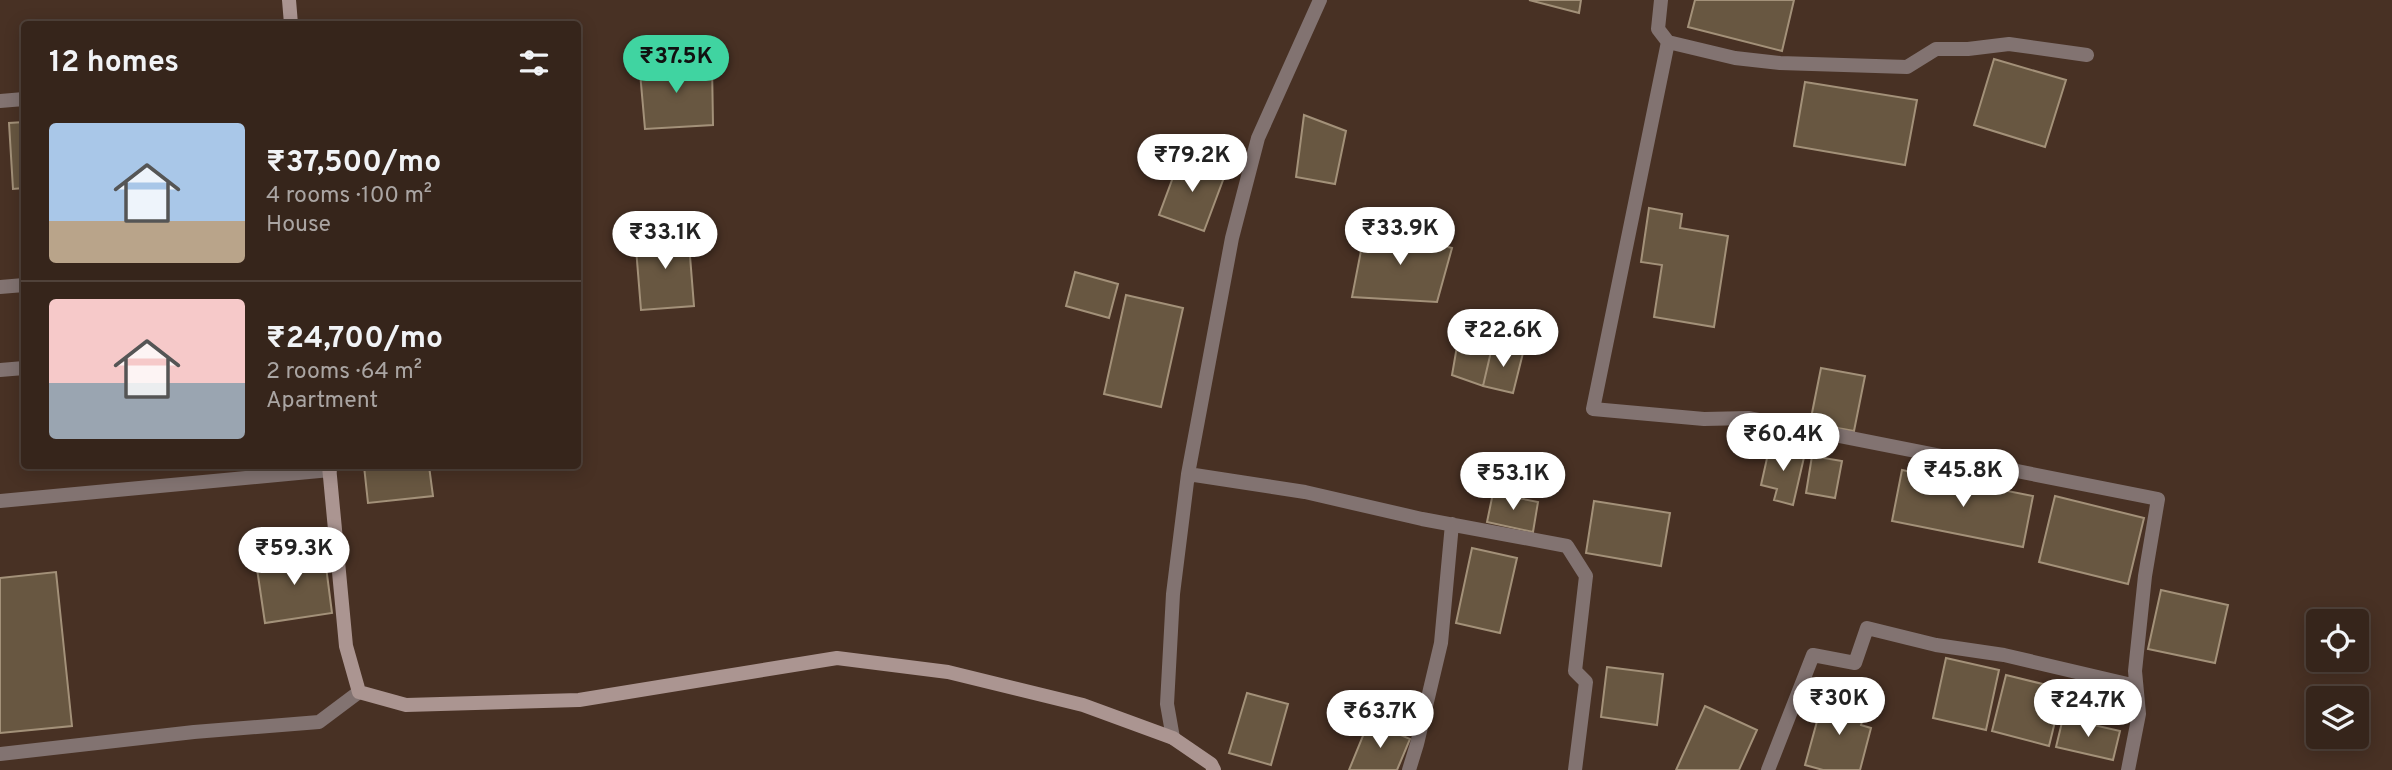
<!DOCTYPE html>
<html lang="en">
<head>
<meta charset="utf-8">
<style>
  :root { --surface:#36251b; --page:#413128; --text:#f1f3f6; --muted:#aaa5a3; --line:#50423a; --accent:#40d4a1 }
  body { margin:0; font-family:Overpass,sans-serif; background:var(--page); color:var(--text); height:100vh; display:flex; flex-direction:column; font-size:26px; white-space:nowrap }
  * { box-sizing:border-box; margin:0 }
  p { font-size:23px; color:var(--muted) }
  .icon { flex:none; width:38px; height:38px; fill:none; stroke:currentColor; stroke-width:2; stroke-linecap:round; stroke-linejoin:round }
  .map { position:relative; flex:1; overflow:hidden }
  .side { position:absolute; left:21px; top:21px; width:560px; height:448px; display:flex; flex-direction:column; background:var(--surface); border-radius:7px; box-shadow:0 4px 18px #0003,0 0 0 2px var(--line) }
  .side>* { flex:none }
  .buttons { position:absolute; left:2306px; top:609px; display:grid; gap:14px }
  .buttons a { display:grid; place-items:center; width:63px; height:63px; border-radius:7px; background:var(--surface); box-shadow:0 4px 18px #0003,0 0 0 2px var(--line); font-size:35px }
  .price { position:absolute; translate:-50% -60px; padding:0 16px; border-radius:24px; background:#fff; color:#222; font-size:23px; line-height:46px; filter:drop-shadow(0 2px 4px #0008) }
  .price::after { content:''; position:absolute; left:50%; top:42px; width:21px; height:16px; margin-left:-10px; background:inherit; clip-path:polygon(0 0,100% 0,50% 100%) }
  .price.on { background:var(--accent); color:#111 }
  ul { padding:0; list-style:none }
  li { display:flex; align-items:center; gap:21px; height:175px; padding:0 28px }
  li+li { border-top:2px solid var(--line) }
  li span { display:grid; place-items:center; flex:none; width:196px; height:140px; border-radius:7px; color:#555 }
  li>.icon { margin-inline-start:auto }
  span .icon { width:84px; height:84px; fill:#fffc; stroke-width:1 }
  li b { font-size:30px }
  h2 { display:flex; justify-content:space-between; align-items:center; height:84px; padding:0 28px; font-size:30px }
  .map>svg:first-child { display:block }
</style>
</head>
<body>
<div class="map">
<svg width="2392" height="770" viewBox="0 0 2392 770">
  <rect width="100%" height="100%" fill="#483124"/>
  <path fill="#685741" stroke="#a39179" stroke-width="2" d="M 1529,0 L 1581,0 L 1579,13 Z
    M 1695,0 L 1794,0 L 1782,51 L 1688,27 Z
    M 1994,59 L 2066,80 L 2045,147 L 1974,125 Z
    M 639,61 L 712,65 L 713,125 L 645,129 Z
    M 1805,82 L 1917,100 L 1905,165 L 1794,146 Z
    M 1304,115 L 1346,131 L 1335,184 L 1296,177 Z
    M 24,122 L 24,188 L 13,189 L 9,123 Z
    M 1181,156 L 1226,172 L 1204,231 L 1159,215 Z
    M 1649,208 L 1682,214 L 1680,228 L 1728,236 L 1714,327 L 1654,317 L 1662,265 L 1641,262 Z
    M 1366,225 L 1452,248 L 1437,302 L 1352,297 Z
    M 688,231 L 694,306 L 641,310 L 635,236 Z
    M 1075,272 L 1118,284 L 1109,318 L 1066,306 Z
    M 1126,295 L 1183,308 L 1161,407 L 1104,394 Z
    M 1460,329 L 1493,343 L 1483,386 L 1452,375 Z
    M 1493,343 L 1523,353 L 1513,393 L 1483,386 Z
    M 1821,368 L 1865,376 L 1854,431 L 1810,423 Z
    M 1770,445 L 1805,453 L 1793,505 L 1774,500 L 1777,489 L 1761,485 Z
    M 1812,456 L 1842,461 L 1835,498 L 1806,493 Z
    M 364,466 L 429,466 L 433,496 L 368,503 Z
    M 1902,470 L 2033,496 L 2023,547 L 1892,521 Z
    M 1493,493 L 1538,502 L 1533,532 L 1487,522 Z
    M 2055,496 L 2144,518 L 2128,584 L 2039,562 Z
    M 1594,501 L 1670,513 L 1661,566 L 1586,553 Z
    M 1472,548 L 1517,558 L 1500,633 L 1456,623 Z
    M 324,551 L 332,613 L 265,623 L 256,562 Z
    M 56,572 L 72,726 L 0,733 L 0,578 Z
    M 2161,590 L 2228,605 L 2215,663 L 2148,649 Z
    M 1946,658 L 1999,670 L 1986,730 L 1933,718 Z
    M 1607,667 L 1663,674 L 1657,725 L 1601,717 Z
    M 2006,675 L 2063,689 L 2049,746 L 1992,731 Z
    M 1247,693 L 1288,704 L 1271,765 L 1229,753 Z
    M 1824,696 L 1866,708 L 1861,725 L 1871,728 L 1860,770 L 1823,770 L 1805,765 Z
    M 1705,706 L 1757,730 L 1739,770 L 1676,770 Z
    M 2063,718 L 2120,731 L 2113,760 L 2056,747 Z
    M 1369,721 L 1410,739 L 1397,770 L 1349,770 Z"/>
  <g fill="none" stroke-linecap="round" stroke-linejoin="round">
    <path stroke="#827371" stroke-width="14" d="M 1661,0 L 1658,29 L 1668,42 L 1593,409 L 1704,419 L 1749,418 L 2158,499 L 2145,576 L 2135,671 L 2139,714 L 2128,770
      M 1668,42 L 1735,58 L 1780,63 L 1907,67 L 1936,49 L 1968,49 L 2009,44 L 2087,55
      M 0,101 L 24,99
      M 0,287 L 24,285
      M 0,370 L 24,368
      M 1188,474 L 1305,492 L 1422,519 L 1567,546 L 1586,576 L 1575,671 L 1586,682 L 1575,770
      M 0,501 L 330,470
      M 1173,738 L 1167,704 L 1173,594 L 1188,474 L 1232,238 L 1258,138 L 1320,0
      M 0,754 L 194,732 L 319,722 L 359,692
      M 1409,770 L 1417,744 L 1441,643 L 1452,524
      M 1768,770 L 1813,655 L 1855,663 L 1867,628 L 1936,645 L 2004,655 L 2136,686"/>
    <path stroke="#ab9591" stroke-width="14" d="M 289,0 L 291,24
      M 329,466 L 346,646 L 359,692 L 406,705 L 579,700 L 837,658 L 948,672 L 1083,705 L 1173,738 L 1211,764 L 1214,770"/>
  </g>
</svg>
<div class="buttons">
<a><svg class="icon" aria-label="locate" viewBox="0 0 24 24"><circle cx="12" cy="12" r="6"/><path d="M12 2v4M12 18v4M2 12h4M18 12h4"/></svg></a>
<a><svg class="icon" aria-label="layers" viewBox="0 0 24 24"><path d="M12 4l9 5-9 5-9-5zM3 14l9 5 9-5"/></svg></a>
</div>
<b class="price on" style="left:676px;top:95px">₹37.5K</b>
<b class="price" style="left:1192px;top:194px">₹79.2K</b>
<b class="price" style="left:1400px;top:267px">₹33.9K</b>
<b class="price" style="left:665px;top:271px">₹33.1K</b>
<b class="price" style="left:1503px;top:369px">₹22.6K</b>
<b class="price" style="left:1783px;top:473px">₹60.4K</b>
<b class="price" style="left:1963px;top:509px">₹45.8K</b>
<b class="price" style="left:1513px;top:512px">₹53.1K</b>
<b class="price" style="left:294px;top:587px">₹59.3K</b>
<b class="price" style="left:1839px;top:737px">₹30K</b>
<b class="price" style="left:2088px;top:739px">₹24.7K</b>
<b class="price" style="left:1380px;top:750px">₹63.7K</b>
<section class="side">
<h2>12 homes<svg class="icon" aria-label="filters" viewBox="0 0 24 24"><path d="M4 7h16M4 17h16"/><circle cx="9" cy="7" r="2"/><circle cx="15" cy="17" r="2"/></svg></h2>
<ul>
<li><span style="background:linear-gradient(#a9c7e8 70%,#b9a48a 0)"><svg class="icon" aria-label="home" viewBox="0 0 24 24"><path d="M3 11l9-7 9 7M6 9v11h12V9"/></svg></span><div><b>₹37,500/mo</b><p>4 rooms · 100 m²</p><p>House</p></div></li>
<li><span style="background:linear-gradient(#f6c9c9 60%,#9aa5b1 0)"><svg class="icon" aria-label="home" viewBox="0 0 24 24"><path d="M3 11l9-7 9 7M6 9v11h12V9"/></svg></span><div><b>₹24,700/mo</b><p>2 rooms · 64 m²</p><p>Apartment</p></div></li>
</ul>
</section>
</div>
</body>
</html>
